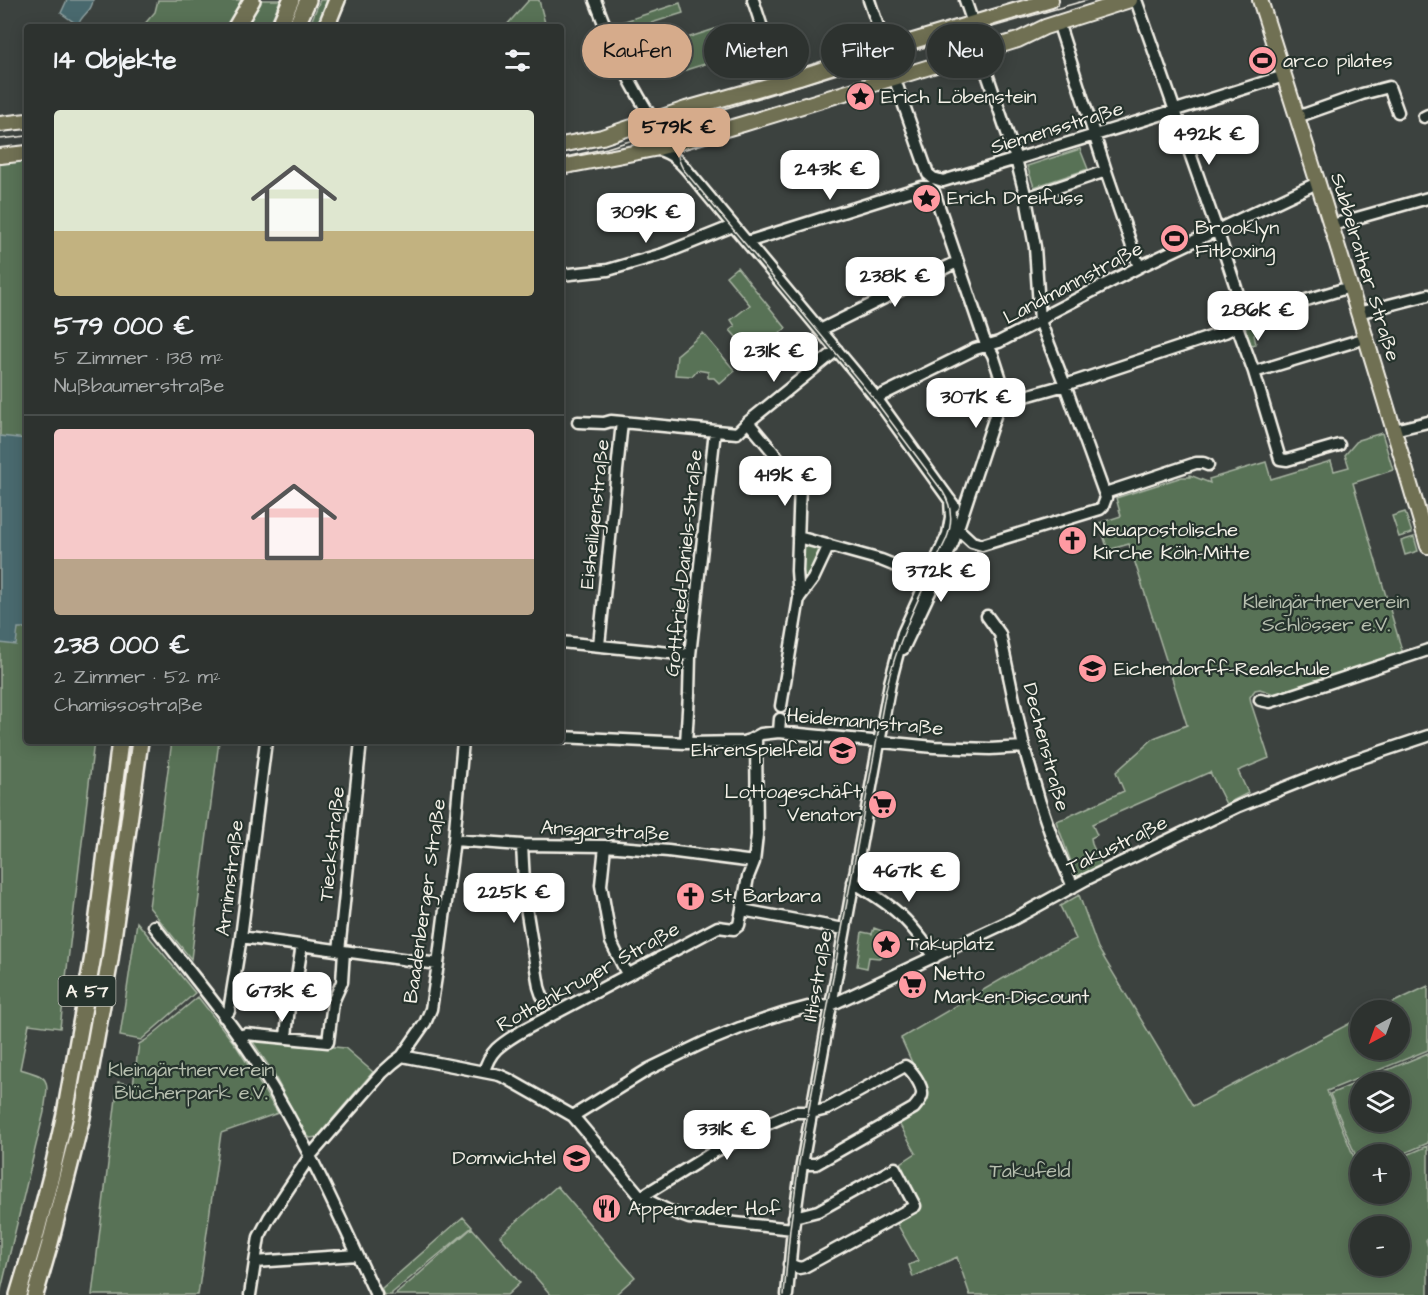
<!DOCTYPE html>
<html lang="de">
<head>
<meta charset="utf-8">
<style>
  :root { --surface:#2d322f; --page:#353a37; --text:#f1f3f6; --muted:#a7aaaa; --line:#484d4b; --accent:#d6ab8b }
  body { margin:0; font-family:"Architects Daughter",sans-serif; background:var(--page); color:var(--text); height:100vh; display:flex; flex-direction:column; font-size:22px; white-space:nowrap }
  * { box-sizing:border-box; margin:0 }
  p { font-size:20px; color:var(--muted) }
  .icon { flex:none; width:33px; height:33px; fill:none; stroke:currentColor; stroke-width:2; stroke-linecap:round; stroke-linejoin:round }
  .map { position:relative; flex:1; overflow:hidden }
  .sheet { position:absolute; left:24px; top:24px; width:540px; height:720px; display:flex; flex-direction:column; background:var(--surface); border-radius:6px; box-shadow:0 3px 15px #0003,0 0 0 2px var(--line) }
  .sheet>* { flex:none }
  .banner { position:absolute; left:582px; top:24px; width:570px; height:54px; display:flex; gap:12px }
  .needle { width:39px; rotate:221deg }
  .tools { position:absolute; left:1350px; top:1000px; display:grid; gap:12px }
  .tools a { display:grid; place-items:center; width:60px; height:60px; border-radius:50%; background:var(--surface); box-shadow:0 3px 15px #0003,0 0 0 2px var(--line); font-size:30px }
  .price { position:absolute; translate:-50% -51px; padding:0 14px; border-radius:12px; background:#fff; color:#222; font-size:20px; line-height:39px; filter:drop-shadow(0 2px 3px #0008) }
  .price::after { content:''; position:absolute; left:50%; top:36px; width:18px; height:14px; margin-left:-9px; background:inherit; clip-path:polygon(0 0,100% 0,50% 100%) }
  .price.current { background:var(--accent); color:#111 }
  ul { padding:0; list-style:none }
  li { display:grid; align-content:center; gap:12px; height:318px; padding:0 30px }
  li+li { border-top:2px solid var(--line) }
  li span { display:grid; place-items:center; height:186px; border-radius:6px; color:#555 }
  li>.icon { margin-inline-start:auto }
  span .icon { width:108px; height:108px; fill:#fffc; stroke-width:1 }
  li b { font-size:26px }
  h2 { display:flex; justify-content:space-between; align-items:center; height:72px; padding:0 30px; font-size:26px }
  .tag { padding:0 21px; border-radius:27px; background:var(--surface); box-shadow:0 3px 15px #0003,0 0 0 2px var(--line); font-size:21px; line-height:54px }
  .tag.current { background:var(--accent); color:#111 }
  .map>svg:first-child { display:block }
</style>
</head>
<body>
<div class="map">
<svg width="1428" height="1295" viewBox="0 0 1428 1295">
  <rect width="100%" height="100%" fill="#3c423f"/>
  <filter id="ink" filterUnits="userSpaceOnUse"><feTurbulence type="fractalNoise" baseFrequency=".0167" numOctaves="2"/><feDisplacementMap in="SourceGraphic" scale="12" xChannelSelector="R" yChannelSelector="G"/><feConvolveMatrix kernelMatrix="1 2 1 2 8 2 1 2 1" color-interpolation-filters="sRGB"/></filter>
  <g filter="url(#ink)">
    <path fill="#587257" stroke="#a6b2a0" stroke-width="1.5" fill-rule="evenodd" d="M 158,0 L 246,0 L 231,27 L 142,27 L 155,12 Z
      M 259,0 L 280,0 L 269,27 L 243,27 Z
      M 320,0 L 329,0 L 318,27 L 309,27 Z
      M 529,0 L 539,0 L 546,27 L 505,27 Z
      M 680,3 L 683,13 L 629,30 L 627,26 L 615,30 L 613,25 Z
      M 718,28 L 727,57 L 673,74 L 659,47 Z
      M 1080,149 L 1088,169 L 1034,187 L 1027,166 Z
      M 27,161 L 27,741 L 94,741 L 60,1028 L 29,1024 L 20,1069 C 53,1078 48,1080 44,1112 L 0,1294 L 0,164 Z
      M 737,267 L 786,328 L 753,356 L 730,330 L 735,326 L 731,320 L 750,305 L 726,276 Z
      M 1258,324 L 1260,333 L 1254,335 L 1256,344 L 1251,345 L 1245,328 Z
      M 703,333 L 735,371 L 720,384 L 714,378 L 708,378 L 708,372 L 697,370 L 692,376 L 675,375 L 677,355 Z
      M 1382,433 L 1393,470 L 1353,483 L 1403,654 L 1277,695 L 1260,689 L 1255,690 L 1250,697 L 1251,703 L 1269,758 L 1238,771 L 1248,793 L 1226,804 L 1210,772 L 1092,824 L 1097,835 L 1091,838 L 1092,844 L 1102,866 L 1081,876 L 1077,876 L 1075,873 L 1056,821 L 1065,818 L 1124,791 L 1116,772 L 1154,738 L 1187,725 L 1129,544 L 1108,550 L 1099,523 L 1121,516 L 1116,498 L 1182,477 L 1190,477 L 1190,475 L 1210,483 L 1209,479 L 1266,462 L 1271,479 L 1331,461 L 1334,471 L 1349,467 L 1345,455 L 1358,440 Z
      M 1405,512 L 1412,533 L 1399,537 L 1392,516 Z
      M 1414,537 L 1418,551 L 1405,555 L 1401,541 Z
      M 802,542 L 823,548 L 806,581 L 803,580 L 798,569 Z
      M 172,741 L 219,741 L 191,959 L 149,907 Z
      M 1079,895 L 1098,948 L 1193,1106 L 1360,1018 L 1360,1050 L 1400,1050 L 1400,1011 L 1375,1011 L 1428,986 L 1428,1050 L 1327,1091 L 1360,1172 L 1360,1194 L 1400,1194 L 1400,1158 L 1428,1146 L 1428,1238 L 1426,1240 L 1428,1247 L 1428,1295 L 970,1295 L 957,1257 L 913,1277 L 909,1265 L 918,1261 L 895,1220 L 920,1206 L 898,1165 L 916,1153 L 897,1120 L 924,1104 L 928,1098 L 901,1038 L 1052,950 L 1076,939 L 1060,906 ZM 1360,1227 L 1400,1227 L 1400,1266 L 1360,1266 Z
      M 137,922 L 195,993 L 141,1040 L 120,1036 Z
      M 874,928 L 885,932 L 887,938 L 885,954 L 879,958 L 869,957 L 867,968 L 857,966 L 862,932 L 872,934 Z
      M 198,997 L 237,1047 L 278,1113 L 221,1133 L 198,1295 L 92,1295 L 118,1082 L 133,1085 L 139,1044 L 146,1040 Z
      M 251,1039 L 345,1048 L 373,1072 L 317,1137 L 310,1138 L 304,1132 L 272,1071 Z
      M 1428,1053 L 1428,1143 L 1400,1155 L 1360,1155 L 1360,1166 L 1330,1094 ZM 1360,1083 L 1400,1083 L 1400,1122 L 1360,1122 Z
      M 557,1186 L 635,1277 L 615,1295 L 551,1295 L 500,1236 Z
      M 463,1217 L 472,1227 L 392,1293 L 392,1295 L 384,1295 L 381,1289 Z
      M 472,1228 L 520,1283 L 507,1295 L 395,1295 Z"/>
    <path fill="#48696e" stroke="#8d9f9f" stroke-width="1.5" d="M 67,0 L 93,0 C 92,12 82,14 78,25 L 61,13 Z
      M 0,436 L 27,439 L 27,628 L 18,628 L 16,645 L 0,643 Z"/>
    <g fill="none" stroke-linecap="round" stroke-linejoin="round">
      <path stroke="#585c58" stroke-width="10" stroke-dasharray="10 5" stroke-linecap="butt" d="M 542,996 L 548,1007"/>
      <defs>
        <path id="minor" d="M 595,0 C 610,40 630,86 654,121
          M 753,0 L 780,82
          M 869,0 L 884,44 L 894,77 L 928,174 L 933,178 L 943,181 C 1057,147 1171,112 1284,76
          M 1136,0 L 1217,230 L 1246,318
          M 1058,22 L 1106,171 L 1139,267
          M 1297,117 L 1362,94 L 1389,87 L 1398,112
          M 1424,117 L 1428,115
          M 654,149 C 668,151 676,158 686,169 L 855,372 L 876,398 L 954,506
          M 1026,198 L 1106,171
          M 1332,225 L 1428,198
          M 747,242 L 922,187 L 929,187 L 934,192 L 984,339 L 993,355 L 1008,401
          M 561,275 L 608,270 L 663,254 L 733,226
          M 1350,287 L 1246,318 L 1239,321 L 1237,326 L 1254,372 L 1366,338
          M 1358,313 L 1428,295
          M 820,330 L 957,262
          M 1254,372 L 1280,459 L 1287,460 L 1339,445
          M 876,398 L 975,349 L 999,342 L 1040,321 L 1052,312 L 1139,267 L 1319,182
          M 578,422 L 604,423 L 611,421 L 622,422 L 737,433 L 748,422 L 837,350
          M 748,422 L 800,484 L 797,571 L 799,598
          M 1394,430 L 1428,422
          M 1105,493 L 1196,463 L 1203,463 L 1208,465
          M 958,529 L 972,542 L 982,545 L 1100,509 L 1103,506 L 1106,498 L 1065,385 L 1225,332 L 1237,326
          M 798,537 L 881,560 L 928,579
          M 987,616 L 1000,634 L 1024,747 L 1040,803 L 1051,835 L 1073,887
          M 561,642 L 690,655
          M 599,645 L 622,422
          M 903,649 L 953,543 L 997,410 L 1002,404 L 1008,401 L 1065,385 L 1040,321 L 1035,247 L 1026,198 L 1016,159 L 982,59 L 973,23 L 965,0
          M 1260,700 L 1270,702 L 1283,698 L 1428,650
          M 781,706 L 799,598 L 813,579 L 829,545
          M 779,732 L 780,719
          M 561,737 L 686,743 L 743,742 L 750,740 L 761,734 L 779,732 L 934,747 L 990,749 L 1024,747
          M 686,743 L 689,694 L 690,655 L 715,431
          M 454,840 L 522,845 L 605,846 L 668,851 L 754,862
          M 522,845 L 525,901 L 539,987 L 542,996
          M 605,846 L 601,885 L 611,942 L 627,974
          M 853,882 C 869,892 885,901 899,914 C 913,926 924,942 935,957
          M 742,910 L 844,929
          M 154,926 C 190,973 229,1018 260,1068 C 306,1140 340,1218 376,1295
          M 241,937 L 438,964
          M 339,951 L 361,741
          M 224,1017 L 229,1011 L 241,937 L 266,741
          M 238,1036 L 246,1034 L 328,1042 L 333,1002 L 342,982 L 344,951
          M 286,1037 L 290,996 L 297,977 L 302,945
          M 402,1056 L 499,1075 L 508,1079 L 573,1116 L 641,1197 L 667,1210 L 689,1218 L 793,1229
          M 484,1072 C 490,1049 503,1043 522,1031 L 718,927 L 734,929 L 739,925 L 748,877 L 754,862 L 757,835 L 756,737
          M 573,1116 L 649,1069 L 703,1043 L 740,1028 L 782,1014 L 808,1007 L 831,1005 L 1012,920 L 1085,880 L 1239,806 L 1347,763 L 1428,736
          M 641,1197 L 712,1153 L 769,1123 L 795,1112 L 815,1112 L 827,1109 L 905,1066 C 912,1070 923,1086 922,1095 C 921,1100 917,1104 914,1108 L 816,1164 L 802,1164
          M 255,1262 L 357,1255
          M 789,1264 L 799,1268 L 804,1267 L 915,1206 L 895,1168 L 818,1211 L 794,1217
          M 250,1295 L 259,1237 L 269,1218 L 310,1156 L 382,1073 L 393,1063 L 402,1056 L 425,1023 L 431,1009 L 438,964 L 454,840 L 463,741
          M 787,1295 L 793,1229 L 802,1164 L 890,683 L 903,633 L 948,534 L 951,517 L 950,500"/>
        <path id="major" d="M 1260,0 C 1318,182 1375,363 1428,546
          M 0,124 L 27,121
          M 561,145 L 602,137 L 686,109 L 799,77 L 886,49 L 1051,0
          M 0,156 L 27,153
          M 561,167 L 654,149 L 680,142 L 743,124 L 1018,40 L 1045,27 L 1130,0"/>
        <path id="highway" d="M 236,27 L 252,0
          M 279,27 L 291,0
          M 296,27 L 308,0
          M 326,27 L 337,0
          M 18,1295 L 35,1238 L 51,1176 L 65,1114 L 93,956 L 120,741
          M 35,1295 L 50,1243 L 82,1117 L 110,960 L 140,741"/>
      </defs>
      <use href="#minor" stroke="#f4f1e8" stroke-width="15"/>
      <use href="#major" stroke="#f4f1e8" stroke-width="18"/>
      <use href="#highway" stroke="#f4f1e8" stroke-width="20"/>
      <use href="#minor" stroke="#26332d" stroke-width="10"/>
      <use href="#major" stroke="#706f52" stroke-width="14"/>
      <use href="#highway" stroke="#706f52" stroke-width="15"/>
      <path stroke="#f4f1e8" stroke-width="1.5" d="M 0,139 L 27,136
        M 561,158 L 607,148 L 688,123
        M 784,1295 L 790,1229 L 799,1163 L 886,690 C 898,637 923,589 946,540 C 953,523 953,508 943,492 L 874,399 L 683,169 C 672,149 676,128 697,117 L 975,32 L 1087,0"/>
    </g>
  </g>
  <defs>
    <symbol id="stadium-disc" viewBox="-11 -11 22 22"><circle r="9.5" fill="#ff9aa2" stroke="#26332d"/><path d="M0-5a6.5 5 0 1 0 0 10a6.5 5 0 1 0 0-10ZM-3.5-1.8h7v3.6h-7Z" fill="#111"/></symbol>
    <symbol id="sight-disc" viewBox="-11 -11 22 22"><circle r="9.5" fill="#ff9aa2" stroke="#26332d"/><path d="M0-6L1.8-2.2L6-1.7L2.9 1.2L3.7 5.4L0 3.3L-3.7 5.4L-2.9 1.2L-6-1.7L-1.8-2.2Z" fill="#111"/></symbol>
    <symbol id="church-disc" viewBox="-11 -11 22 22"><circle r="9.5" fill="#ff9aa2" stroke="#26332d"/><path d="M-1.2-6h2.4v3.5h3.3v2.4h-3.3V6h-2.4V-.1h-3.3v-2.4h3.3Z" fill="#111"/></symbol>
    <symbol id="school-disc" viewBox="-11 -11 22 22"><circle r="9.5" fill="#ff9aa2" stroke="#26332d"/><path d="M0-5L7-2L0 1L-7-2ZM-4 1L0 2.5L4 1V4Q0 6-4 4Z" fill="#111"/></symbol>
    <symbol id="supermarket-disc" viewBox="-11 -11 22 22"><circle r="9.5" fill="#ff9aa2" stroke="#26332d"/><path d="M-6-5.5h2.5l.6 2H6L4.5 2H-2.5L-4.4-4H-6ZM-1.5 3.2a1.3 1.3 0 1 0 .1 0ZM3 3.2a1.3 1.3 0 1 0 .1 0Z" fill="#111"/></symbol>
    <symbol id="restaurant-disc" viewBox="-11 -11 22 22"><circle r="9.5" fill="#ff9aa2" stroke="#26332d"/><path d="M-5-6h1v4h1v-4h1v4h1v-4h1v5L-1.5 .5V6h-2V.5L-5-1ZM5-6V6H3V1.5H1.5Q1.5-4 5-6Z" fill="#111"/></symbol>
  </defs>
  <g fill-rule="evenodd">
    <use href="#stadium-disc" x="1246" y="44" width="33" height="33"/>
    <use href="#sight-disc" x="844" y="80" width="33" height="33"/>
    <use href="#sight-disc" x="910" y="182" width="33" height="33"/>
    <use href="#stadium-disc" x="1158" y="222" width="33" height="33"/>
    <use href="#church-disc" x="1056" y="524" width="33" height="33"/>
    <use href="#school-disc" x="1076" y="652" width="33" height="33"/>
    <use href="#school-disc" x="826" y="734" width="33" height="33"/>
    <use href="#supermarket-disc" x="866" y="788" width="33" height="33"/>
    <use href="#church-disc" x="674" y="880" width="33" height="33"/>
    <use href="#sight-disc" x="870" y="928" width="33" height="33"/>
    <use href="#supermarket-disc" x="896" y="968" width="33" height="33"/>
    <use href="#school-disc" x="560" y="1142" width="33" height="33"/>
    <use href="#restaurant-disc" x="590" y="1192" width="33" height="33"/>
  </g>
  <g text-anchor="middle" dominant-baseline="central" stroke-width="4.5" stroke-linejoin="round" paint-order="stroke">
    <rect fill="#26332d" stroke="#b6b8b0" stroke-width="1.5" x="58.5" y="976" width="57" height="30" rx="4.5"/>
    <g font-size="18" font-weight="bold" fill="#f4f1e8">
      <text x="87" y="991">A 57</text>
    </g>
    <g font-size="20" fill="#f4f1e8" stroke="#26332d" text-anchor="start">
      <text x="1283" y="61">arco pilates</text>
      <text x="881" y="97">Erich Löbenstein</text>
      <text x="947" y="198">Erich Dreifuss</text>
      <text x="1195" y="228">Brooklyn<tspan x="1195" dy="23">Fitboxing</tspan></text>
      <text x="1093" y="530">Neuapostolische<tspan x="1093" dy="23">Kirche Köln-Mitte</tspan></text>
      <text x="1114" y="669">Eichendorff-Realschule</text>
      <text x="822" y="750" text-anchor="end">EhrenSpielfeld</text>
      <text x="861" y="792" text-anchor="end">Lottogeschäft<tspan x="861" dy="23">Venator</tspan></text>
      <text x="711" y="896">St. Barbara</text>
      <text x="907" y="944">Takuplatz</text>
      <text x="934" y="974">Netto<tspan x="934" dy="23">Marken-Discount</tspan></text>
      <text x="556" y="1158" text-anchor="end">Domwichtel</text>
      <text x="628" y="1209">Appenrader Hof</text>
    </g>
    <g font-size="20" fill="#f4f1e8" stroke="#26332d">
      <text transform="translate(1057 128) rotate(-17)">Siemensstraße</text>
      <text transform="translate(1365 267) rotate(73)">Subbelrather Straße</text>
      <text transform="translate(1073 283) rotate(-28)">Landmannstraße</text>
      <text transform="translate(595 514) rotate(-84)">Eisheiligenstraße</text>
      <text transform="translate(684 563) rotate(-84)">Gottfried-Daniels-Straße</text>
      <text transform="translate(865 722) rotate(5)">Heidemannstraße</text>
      <text transform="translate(1046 747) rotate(75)">Dechenstraße</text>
      <text transform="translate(605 831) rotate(3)">Ansgarstraße</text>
      <text transform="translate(332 844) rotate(-84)">Tieckstraße</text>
      <text transform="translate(1117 845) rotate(-26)">Takustraße</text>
      <text transform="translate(230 878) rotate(-83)">Arnimstraße</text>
      <text transform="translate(425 901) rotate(-82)">Baadenberger Straße</text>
      <text transform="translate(818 976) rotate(-80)">Iltisstraße</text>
      <text transform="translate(588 977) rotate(-29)">Rothenkruger Straße</text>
    </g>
    <g font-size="20" fill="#b6beae" stroke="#26332d">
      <text x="1326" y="602">Kleingärtnerverein<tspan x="1326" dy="23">Schlösser e.V.</tspan></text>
      <text x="191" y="1070">Kleingärtnerverein<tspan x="191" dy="23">Blücherpark e.V.</tspan></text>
      <text x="1030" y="1171">Takufeld</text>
    </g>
  </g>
</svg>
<div class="tools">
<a><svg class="needle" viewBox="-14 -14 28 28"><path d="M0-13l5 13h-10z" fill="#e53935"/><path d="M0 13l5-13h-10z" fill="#a7aaaa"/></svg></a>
<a><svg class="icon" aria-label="layers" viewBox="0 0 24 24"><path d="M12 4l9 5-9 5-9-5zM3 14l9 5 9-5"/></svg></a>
<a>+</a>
<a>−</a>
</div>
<b class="price current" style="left:679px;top:159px">579K €</b>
<b class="price" style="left:1209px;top:166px">492K €</b>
<b class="price" style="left:830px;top:201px">243K €</b>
<b class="price" style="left:646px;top:244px">309K €</b>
<b class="price" style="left:895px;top:308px">238K €</b>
<b class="price" style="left:1258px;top:342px">286K €</b>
<b class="price" style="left:774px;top:383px">231K €</b>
<b class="price" style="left:976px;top:429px">307K €</b>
<b class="price" style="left:785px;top:507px">419K €</b>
<b class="price" style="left:941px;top:603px">372K €</b>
<b class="price" style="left:909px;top:903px">467K €</b>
<b class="price" style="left:514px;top:924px">225K €</b>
<b class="price" style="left:282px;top:1023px">673K €</b>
<b class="price" style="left:727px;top:1161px">331K €</b>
<div class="banner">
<a class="tag current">Kaufen</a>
<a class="tag">Mieten</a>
<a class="tag">Filter</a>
<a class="tag">Neu</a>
</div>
<section class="sheet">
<h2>14 Objekte<svg class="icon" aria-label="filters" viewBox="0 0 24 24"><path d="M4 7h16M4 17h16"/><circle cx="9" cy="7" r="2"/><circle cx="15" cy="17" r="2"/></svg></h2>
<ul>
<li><span style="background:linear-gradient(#dfe7d0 65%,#c2b280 0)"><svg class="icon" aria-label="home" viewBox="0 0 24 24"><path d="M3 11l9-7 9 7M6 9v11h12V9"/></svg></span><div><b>579 000 €</b><p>5 Zimmer · 138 m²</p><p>Nußbaumerstraße</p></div></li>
<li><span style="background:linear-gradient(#f6c9c9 70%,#b9a48a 0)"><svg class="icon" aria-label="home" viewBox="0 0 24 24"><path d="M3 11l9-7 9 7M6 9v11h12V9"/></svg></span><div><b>238 000 €</b><p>2 Zimmer · 52 m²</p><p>Chamissostraße</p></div></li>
</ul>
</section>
</div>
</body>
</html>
